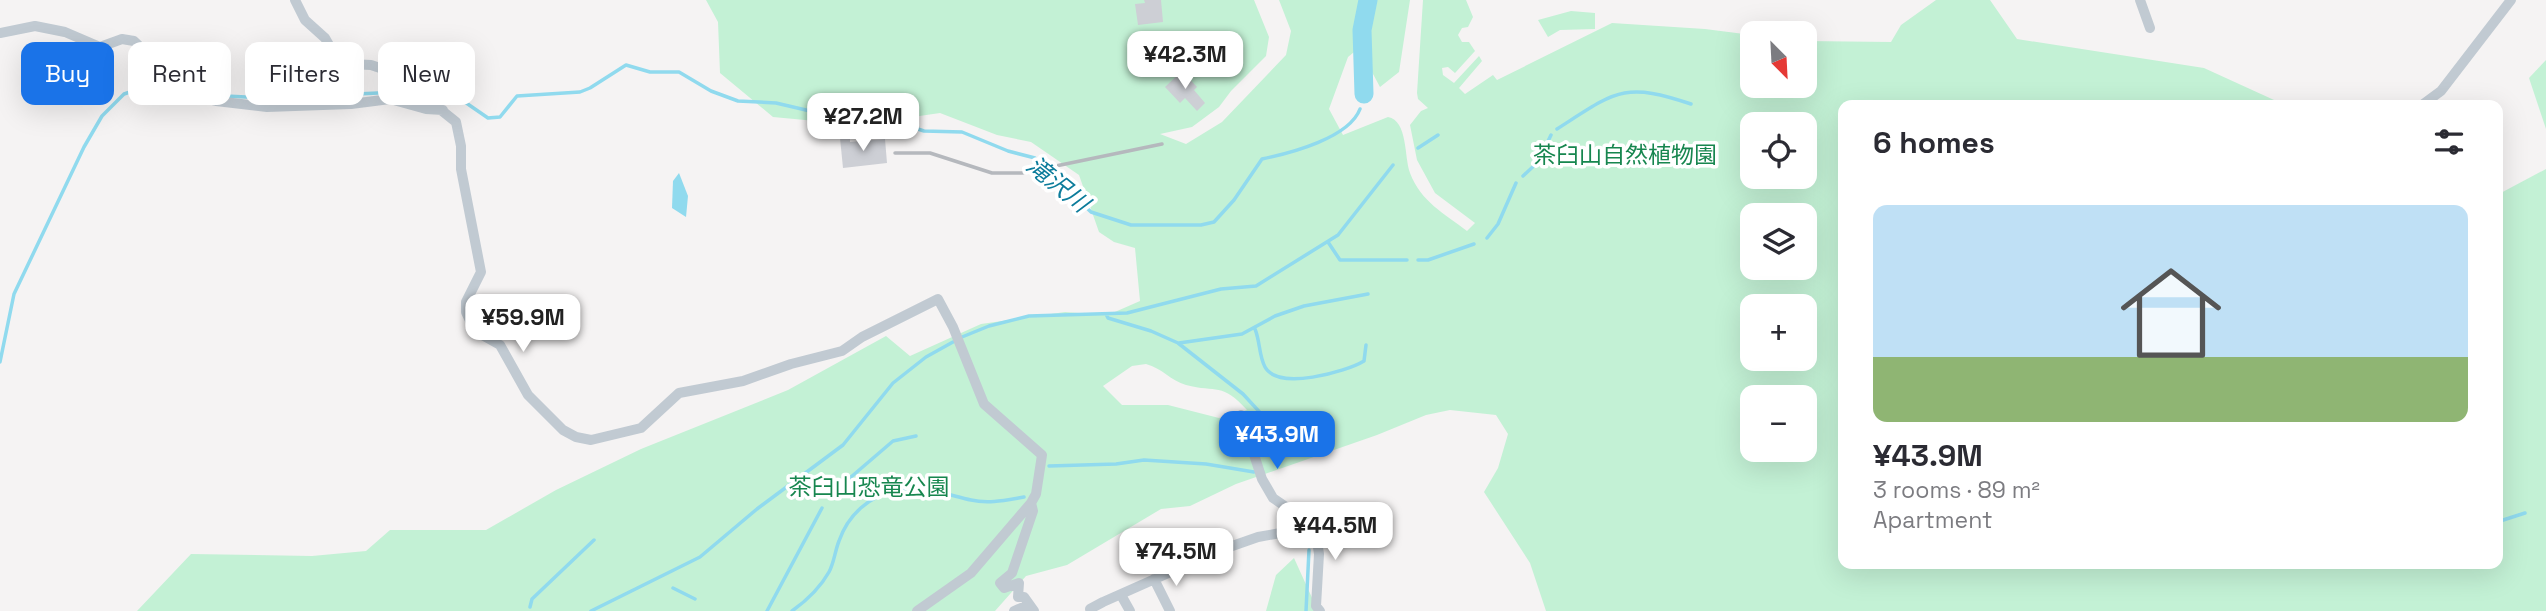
<!DOCTYPE html>
<html lang="en">
<head>
<meta charset="utf-8">
<style>
  :root { --surface:#fff; --page:#f2f2f3; --text:#2b2b33; --muted:#7c7c81; --line:#e1e1e2; --accent:#1a73e8 }
  body { margin:0; font-family:"Space Grotesk","Noto Sans JP",sans-serif; background:var(--page); color:var(--text); height:100vh; display:flex; flex-direction:column; font-size:26px; white-space:nowrap }
  * { box-sizing:border-box; margin:0 }
  p { font-size:23px; color:var(--muted) }
  .icon { flex:none; width:38px; height:38px; fill:none; stroke:currentColor; stroke-width:2; stroke-linecap:round; stroke-linejoin:round }
  .map { position:relative; flex:1; overflow:hidden }
  .panel { position:absolute; left:1838px; top:100px; width:665px; height:469px; display:flex; flex-direction:column; background:var(--surface); border-radius:14px; box-shadow:0 7px 28px #0002 }
  .panel>* { flex:none }
  .banner { position:absolute; left:21px; top:42px; width:665px; height:63px; display:flex; gap:14px }
  .needle { width:46px; rotate:156deg }
  .buttons { position:absolute; left:1740px; top:21px; display:grid; gap:14px }
  .buttons a { display:grid; place-items:center; width:77px; height:77px; border-radius:14px; background:var(--surface); box-shadow:0 7px 28px #0002; font-size:35px }
  .price { position:absolute; translate:-50% -60px; padding:0 16px; border-radius:14px; background:#fff; color:#222; font-size:23px; line-height:46px; filter:drop-shadow(0 2px 4px #0008) }
  .price::after { content:''; position:absolute; left:50%; top:42px; width:21px; height:16px; margin-left:-10px; background:inherit; clip-path:polygon(0 0,100% 0,50% 100%) }
  .price.selected { background:var(--accent); color:#fff }
  ul { padding:0; list-style:none }
  li { display:grid; align-content:center; gap:14px; height:371px; padding:0 35px }
  li+li { border-top:2px solid var(--line) }
  li span { display:grid; place-items:center; height:217px; border-radius:14px; color:#555 }
  li>.icon { margin-inline-start:auto }
  span .icon { width:126px; height:126px; fill:#fffc; stroke-width:1 }
  li b { font-size:30px }
  h2 { display:flex; justify-content:space-between; align-items:center; height:84px; padding:0 35px; font-size:30px }
  .pill { padding:0 24px; border-radius:14px; background:var(--surface); box-shadow:0 7px 28px #0002; font-size:24px; line-height:63px }
  .pill.selected { background:var(--accent); color:#fff }
  .map>svg:first-child { display:block }
</style>
</head>
<body>
<div class="map">
<svg width="2546" height="611" viewBox="0 0 2546 611">
  <rect width="100%" height="100%" fill="#f5f3f3"/>
  <path fill="#c3f1d5" fill-rule="evenodd" d="M 706,0 L 1254,0 L 1269,37 L 1266,56 L 1231,91 L 1219,107 L 1192,127 L 1160,134 L 1186,144 L 1222,122 L 1286,55 L 1291,31 L 1279,0 L 1410,0 L 1399,72 L 1380,87 L 1359,48 L 1348,57 L 1329,109 L 1343,135 L 1388,117 C 1408,121 1404,156 1410,173 C 1421,202 1444,213 1467,231 L 1475,223 L 1435,193 L 1417,160 L 1410,125 L 1421,111 L 1428,108 L 1418,99 L 1417,93 L 1423,0 L 1466,0 L 1473,17 L 1468,27 L 1462,28 L 1458,35 L 1462,42 L 1469,42 L 1475,51 L 1455,73 L 1448,67 L 1442,68 L 1443,75 L 1454,83 L 1479,56 L 1482,61 L 1459,88 L 1465,94 L 1493,75 L 1497,80 L 1612,23 L 1705,29 L 1752,35 L 1752,86 L 1804,86 L 1804,41 L 1891,42 L 1901,25 L 1936,0 L 1990,0 L 2017,39 L 2204,68 L 2285,105 L 1843,105 L 1843,564 L 2497,564 L 2497,195 L 2546,169 L 2546,611 L 1546,611 L 1530,563 L 1484,492 L 1498,468 L 1508,434 L 1496,415 L 1450,410 L 1426,415 L 1377,435 L 1236,484 L 1190,506 L 1161,509 L 1067,565 L 1026,576 L 995,611 L 137,611 L 191,554 L 312,556 L 366,551 L 390,530 L 486,530 L 556,490 L 641,449 L 788,390 L 886,336 L 910,356 L 981,324 L 1065,312 L 1108,315 L 1140,301 L 1135,248 L 1114,242 L 1099,232 L 1079,175 L 1031,142 L 997,135 L 940,113 L 858,125 L 773,117 L 720,73 L 718,22 ZM 1752,124 L 1804,124 L 1804,177 L 1752,177 ZM 1752,215 L 1804,215 L 1804,268 L 1752,268 ZM 1752,306 L 1804,306 L 1804,359 L 1752,359 ZM 1146,364 C 1162,368 1171,381 1186,385 C 1217,393 1222,382 1247,410 L 1219,418 L 1168,405 L 1122,405 L 1103,386 L 1132,366 ZM 1752,397 L 1804,397 L 1804,450 L 1752,450 Z
    M 1571,11 L 1595,13 L 1595,29 L 1560,30 L 1548,37 L 1538,20 Z
    M 2546,60 L 2546,129 L 2529,78 Z
    M 1294,558 L 1318,611 L 1266,611 L 1276,575 Z"/>
  <path fill="#90daee" d="M 679,173 L 688,196 L 686,217 L 672,208 L 673,181 Z"/>
  <g fill="none" stroke-linecap="round" stroke-linejoin="round">
    <path stroke="#90daee" stroke-width="3.5" d="M 186,84 L 226,96 L 269,98 L 400,92
      M 429,88 L 446,89 L 488,118 L 500,117 L 517,96 L 580,92 L 590,88 L 626,65 L 650,72 L 679,72 L 711,91 L 738,101 L 776,103 L 840,118 L 881,117 L 924,131 L 962,132 L 1008,151 L 1035,158 L 1091,212 L 1131,225 L 1201,225 L 1214,222 L 1234,200 L 1262,159 C 1291,153 1349,138 1360,109
      M 1557,129 C 1615,92 1623,81 1691,104
      M 1418,148 L 1438,135
      M 1523,176 L 1538,162 L 1551,135
      M 1487,238 L 1498,224 L 1516,183
      M 1328,242 L 1340,260 L 1407,260
      M 1418,260 L 1428,260 L 1474,244
      M 1106,314 L 1108,318 L 1151,331 L 1178,343 L 1243,394 L 1278,432 L 1295,440
      M 1255,329 C 1260,341 1259,356 1265,367 C 1278,391 1346,372 1364,361 L 1366,345
      M 962,337 L 989,326 L 1029,316 L 1127,313 L 1221,289 L 1256,286 L 1338,235 L 1393,165
      M 1179,343 L 1242,334 L 1275,316 L 1304,306 L 1368,294
      M 0,362 L 14,294 L 84,147 L 102,116 L 124,94 L 166,80
      M 1049,466 L 1116,464 L 1144,460 L 1206,464 L 1254,472
      M 837,489 L 893,441 L 916,436
      M 2497,522 L 2525,513
      M 673,588 L 695,599
      M 530,607 L 532,599 L 594,540
      M 591,611 L 700,557 L 757,509 L 843,445 L 893,383 L 926,357 L 953,342
      M 767,611 L 822,508
      M 792,611 C 806,601 820,588 829,572 C 834,563 835,551 839,541 C 848,515 869,496 896,490 C 920,484 948,495 971,500 C 989,504 1006,500 1024,497
      M 1306,611 L 1309,550"/>
    <path stroke="#90daee" stroke-width="19" d="M 1364,94 L 1362,30 L 1368,0"/>
  </g>
  <path fill="#cdcfd5" d="M 1144,0 L 1161,0 L 1163,22 L 1138,25 L 1135,4 L 1145,3 Z
    M 1182,71 L 1197,87 L 1194,90 L 1205,103 L 1197,111 L 1185,98 L 1180,103 L 1165,87 Z
    M 840,138 L 850,138 L 850,142 L 885,139 L 887,163 L 843,168 Z"/>
  <g fill="none" stroke-linecap="round" stroke-linejoin="round">
    <path stroke="#c1cad2" stroke-width="10" d="M 295,0 L 305,20 L 325,38 L 336,57 L 350,64 L 371,65 L 395,73 L 456,122 L 461,146 L 461,169 L 481,272 L 466,302 L 466,312 L 475,331 L 500,345 L 528,395 L 563,430 L 576,437 L 591,440 L 641,428 L 679,393 L 743,381 L 791,364 L 842,351 L 862,337 L 938,299 L 953,327 L 984,404 L 1042,455 L 1036,494 L 1031,503 L 971,573 L 917,611
      M 2140,0 L 2150,28
      M 0,33 L 35,26 L 65,32 L 100,47 L 122,39 L 134,41 L 190,95 L 216,101 L 267,107 L 351,104 L 390,99 L 426,109 L 443,110
      M 2422,105 L 2441,91 L 2511,0
      M 1241,415 L 1262,479 L 1273,498 L 1315,527 L 1319,554 L 1316,606 L 1320,611
      M 1031,503 L 1033,511 L 1012,573 L 1000,583 L 1004,588 L 1019,583 L 1018,597 L 1024,597 L 1034,611
      M 1154,579 L 1170,611
      M 1121,595 L 1130,611
      M 1014,611 L 1028,605
      M 1092,611 L 1090,609 L 1103,602 L 1218,551 L 1258,537 L 1315,527"/>
    <path stroke="#b5b8bd" stroke-width="3.5" d="M 895,153 L 930,153 L 992,173 L 1022,173 L 1162,144"/>
  </g>
  <g text-anchor="middle" dominant-baseline="central" stroke-width="7" stroke-linejoin="round" paint-order="stroke">
    <g font-size="23" fill="#17864f" stroke="#fff">
      <text x="1625" y="155">茶臼山自然植物園</text>
      <text x="869" y="487">茶臼山恐竜公園</text>
    </g>
    <g font-size="24" font-style="italic" fill="#0c7c9b" stroke="#fff">
      <text transform="translate(1058 184) rotate(39)">滝沢川</text>
    </g>
  </g>
</svg>
<div class="buttons">
<a><svg class="needle" viewBox="-14 -14 28 28"><path d="M0-13l5 13h-10z" fill="#e53935"/><path d="M0 13l5-13h-10z" fill="#7c7c81"/></svg></a>
<a><svg class="icon" aria-label="locate" viewBox="0 0 24 24"><circle cx="12" cy="12" r="6"/><path d="M12 2v4M12 18v4M2 12h4M18 12h4"/></svg></a>
<a><svg class="icon" aria-label="layers" viewBox="0 0 24 24"><path d="M12 4l9 5-9 5-9-5zM3 14l9 5 9-5"/></svg></a>
<a>+</a>
<a>−</a>
</div>
<b class="price" style="left:1185px;top:91px">¥42.3M</b>
<b class="price" style="left:863px;top:153px">¥27.2M</b>
<b class="price" style="left:523px;top:354px">¥59.9M</b>
<b class="price selected" style="left:1277px;top:471px">¥43.9M</b>
<b class="price" style="left:1335px;top:562px">¥44.5M</b>
<b class="price" style="left:1176px;top:588px">¥74.5M</b>
<div class="banner">
<a class="pill selected">Buy</a>
<a class="pill">Rent</a>
<a class="pill">Filters</a>
<a class="pill">New</a>
</div>
<section class="panel">
<h2>6 homes<svg class="icon" aria-label="filters" viewBox="0 0 24 24"><path d="M4 7h16M4 17h16"/><circle cx="9" cy="7" r="2"/><circle cx="15" cy="17" r="2"/></svg></h2>
<ul>
<li><span style="background:linear-gradient(#bfe0f5 70%,#8fb573 0)"><svg class="icon" aria-label="home" viewBox="0 0 24 24"><path d="M3 11l9-7 9 7M6 9v11h12V9"/></svg></span><div><b>¥43.9M</b><p>3 rooms · 89 m²</p><p>Apartment</p></div></li>
</ul>
</section>
</div>
</body>
</html>
